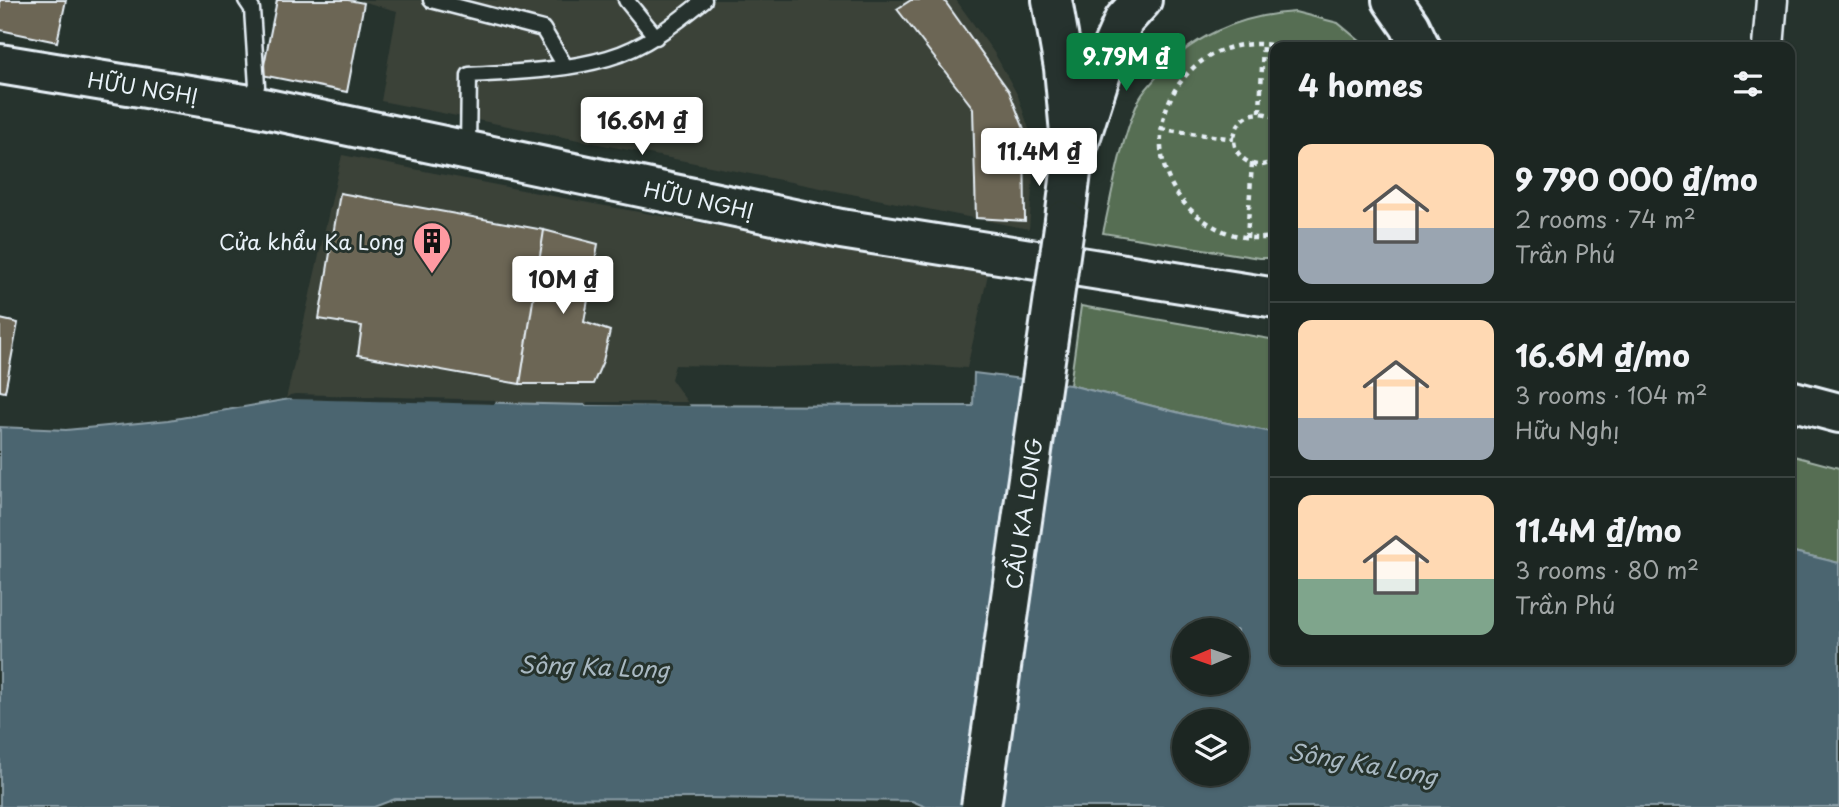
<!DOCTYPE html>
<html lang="en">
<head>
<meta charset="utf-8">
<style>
  :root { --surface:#1c2622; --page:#252e2a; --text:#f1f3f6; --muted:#a0a5a5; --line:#3a4340; --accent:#0b8043 }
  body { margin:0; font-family:"Playpen Sans",sans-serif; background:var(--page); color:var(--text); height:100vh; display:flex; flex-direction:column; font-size:26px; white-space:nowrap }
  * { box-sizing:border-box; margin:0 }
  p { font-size:23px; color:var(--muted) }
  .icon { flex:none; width:38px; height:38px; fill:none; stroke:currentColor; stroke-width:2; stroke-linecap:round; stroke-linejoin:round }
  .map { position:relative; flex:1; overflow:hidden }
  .details { position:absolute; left:1270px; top:42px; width:525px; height:623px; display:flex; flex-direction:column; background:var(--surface); border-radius:14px; box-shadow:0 2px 5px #0004,0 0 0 2px var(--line) }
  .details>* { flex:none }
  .needle { width:46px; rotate:268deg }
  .fabs { position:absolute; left:1172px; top:618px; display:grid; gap:14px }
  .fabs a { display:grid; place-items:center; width:77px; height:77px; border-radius:50%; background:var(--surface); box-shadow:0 2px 5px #0004,0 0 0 2px var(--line); font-size:35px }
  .price { position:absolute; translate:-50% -60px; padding:0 16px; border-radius:7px; background:#fff; color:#222; font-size:23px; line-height:46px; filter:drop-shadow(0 2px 4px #0008) }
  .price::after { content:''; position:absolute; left:50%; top:42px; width:21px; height:16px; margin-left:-10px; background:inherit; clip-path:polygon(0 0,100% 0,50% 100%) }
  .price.current { background:var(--accent); color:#fff }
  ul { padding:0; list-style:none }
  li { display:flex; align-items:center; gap:21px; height:175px; padding:0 28px }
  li+li { border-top:2px solid var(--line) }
  li span { display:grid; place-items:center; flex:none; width:196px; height:140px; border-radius:14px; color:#555 }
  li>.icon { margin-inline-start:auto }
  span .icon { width:84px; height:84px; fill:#fffc; stroke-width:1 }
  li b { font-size:30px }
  h2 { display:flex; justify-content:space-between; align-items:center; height:84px; padding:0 28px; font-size:30px }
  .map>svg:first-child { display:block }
</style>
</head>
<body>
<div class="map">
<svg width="1839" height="807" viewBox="0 0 1839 807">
  <rect width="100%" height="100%" fill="#26332d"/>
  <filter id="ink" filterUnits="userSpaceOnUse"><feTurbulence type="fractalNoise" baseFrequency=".0143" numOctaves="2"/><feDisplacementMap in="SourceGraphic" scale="14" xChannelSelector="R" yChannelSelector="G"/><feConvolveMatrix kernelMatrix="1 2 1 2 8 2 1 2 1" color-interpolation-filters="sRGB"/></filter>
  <g filter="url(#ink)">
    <path fill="#3b4239" d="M 358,0 L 956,0 L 995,54 L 1018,96 L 1033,141 L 1033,176 L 1029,229 L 381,101 L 397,11 Z
      M 342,155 L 594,204 L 988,274 L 967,368 L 906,364 L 773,367 L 675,365 L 671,379 L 690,406 L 495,404 L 295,398 L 286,399 Z"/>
    <path fill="#576e53" stroke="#a0b0a6" stroke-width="2" d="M 1295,12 L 1338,23 L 1367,47 L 1276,47 L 1276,258 L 1259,258 L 1103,233 C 1113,189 1120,143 1138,102 C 1141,94 1148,87 1154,80 C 1188,37 1241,15 1295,12 Z
      M 1081,306 L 1276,340 L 1276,433 L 1188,415 L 1070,385 Z
      M 1790,455 L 1839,468 L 1839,563 L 1790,551 Z"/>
    <path fill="#4b6570" stroke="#8a9da6" stroke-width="2" fill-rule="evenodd" d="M 974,373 L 1070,385 L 1188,415 L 1276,433 L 1276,660 L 1790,660 L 1790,551 L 1839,563 L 1839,807 L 926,807 L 912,801 L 703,798 L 395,799 L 374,807 L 0,807 L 0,427 L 66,430 L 169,420 L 295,398 L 586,405 L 973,406 ZM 1185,630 L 1237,630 L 1237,682 L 1185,682 ZM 1185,721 L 1237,721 L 1237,774 L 1185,774 Z"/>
    <path fill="#26332d" d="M 295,394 L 495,400 L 495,404 L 285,399 L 290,395 Z
      M 587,402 L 687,402 L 690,406 L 586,405 Z"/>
    <path fill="#6c6654" stroke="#e8f1f8" stroke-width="2" d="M 0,0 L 66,0 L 57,42 L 0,30 Z
      M 277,0 L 348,0 L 364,3 L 347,92 L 262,75 Z
      M 911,0 L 944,0 L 1009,91 L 1024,129 L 1025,221 L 976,218 L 973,108 L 897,9 Z
      M 340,193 L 544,230 L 520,384 L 358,355 L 362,326 L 319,319 Z
      M 544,230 L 598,244 L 584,322 L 610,331 L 603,361 L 593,384 L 520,384 Z
      M 0,319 L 18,323 L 5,392 L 0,391 Z"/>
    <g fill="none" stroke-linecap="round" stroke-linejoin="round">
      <defs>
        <path id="lane" d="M 431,0 L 543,29 L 565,66
          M 626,0 L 656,37
          M 246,101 L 257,86 L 252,9 L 246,0
          M 468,149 L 469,75 C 515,72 564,71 608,58 C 644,48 676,23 704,0"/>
        <path id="street" d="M 1768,47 L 1772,0"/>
        <path id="secondary" d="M 1052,0 L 1064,68 L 1071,144
          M 1392,0 L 1410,26 L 1420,47
          M 0,64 L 244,104 L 841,229 L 1276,298
          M 1065,220 L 1072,164 L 1102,70 L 1124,20 L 1142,0
          M 1790,400 L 1839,413"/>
      </defs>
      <use href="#lane" stroke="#e8f1f8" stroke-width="19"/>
      <use href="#street" stroke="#e8f1f8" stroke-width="35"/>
      <use href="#secondary" stroke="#e8f1f8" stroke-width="44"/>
      <path stroke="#e8f1f8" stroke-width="4.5" stroke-dasharray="5 5" stroke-linecap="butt" d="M 1260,112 L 1263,43
        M 1276,118 C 1240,98 1217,147 1250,163 C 1259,167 1268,165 1276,159
        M 1161,129 L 1234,139
        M 1276,236 C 1255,241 1232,237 1213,226 C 1113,170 1168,21 1283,47
        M 1247,238 L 1252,163"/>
      <use href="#lane" stroke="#26332d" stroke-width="14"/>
      <use href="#street" stroke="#26332d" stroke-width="30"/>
      <use href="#secondary" stroke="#26332d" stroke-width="38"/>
      <defs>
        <path id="secondary-bridge" d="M 981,807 L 1065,220"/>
      </defs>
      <use href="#secondary-bridge" stroke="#e8f1f8" stroke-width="44" stroke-linecap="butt"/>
      <use href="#secondary-bridge" stroke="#26332d" stroke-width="38"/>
    </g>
  </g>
  <defs>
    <symbol id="building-pin" viewBox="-11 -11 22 30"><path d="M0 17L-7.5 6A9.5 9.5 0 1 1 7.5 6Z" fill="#ff9aa2" stroke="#26332d"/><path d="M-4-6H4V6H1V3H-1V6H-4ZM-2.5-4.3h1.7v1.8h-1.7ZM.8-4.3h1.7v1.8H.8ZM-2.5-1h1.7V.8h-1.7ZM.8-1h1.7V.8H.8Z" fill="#111"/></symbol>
  </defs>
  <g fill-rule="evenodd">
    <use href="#building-pin" x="410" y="219" width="44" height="60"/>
  </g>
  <g text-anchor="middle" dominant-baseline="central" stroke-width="6" stroke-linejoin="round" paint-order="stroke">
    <g font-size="21" fill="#e8f1f8" stroke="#26332d">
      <text transform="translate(143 87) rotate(9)">HỮU NGHỊ</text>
      <text transform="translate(699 199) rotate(12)">HỮU NGHỊ</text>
      <text transform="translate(1023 513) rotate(-82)">CẦU KA LONG</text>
    </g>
    <g font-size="21" fill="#e8f1f8" stroke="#26332d" text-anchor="end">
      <text x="405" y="241">Cửa khẩu Ka Long</text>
    </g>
    <g font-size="23" font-style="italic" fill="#a9b9c2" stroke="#26332d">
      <text transform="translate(594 666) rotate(2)">Sông Ka Long</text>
      <text transform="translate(1363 763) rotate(10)">Sông Ka Long</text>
    </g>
  </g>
</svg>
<div class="fabs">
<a><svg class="needle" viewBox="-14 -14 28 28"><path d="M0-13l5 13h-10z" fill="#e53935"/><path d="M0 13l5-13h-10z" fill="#a0a5a5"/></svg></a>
<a><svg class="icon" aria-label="layers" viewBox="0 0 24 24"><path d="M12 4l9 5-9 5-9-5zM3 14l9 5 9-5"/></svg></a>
</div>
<b class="price current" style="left:1126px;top:93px">9.79M ₫</b>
<b class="price" style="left:642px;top:157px">16.6M ₫</b>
<b class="price" style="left:1039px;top:188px">11.4M ₫</b>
<b class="price" style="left:563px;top:316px">10M ₫</b>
<section class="details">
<h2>4 homes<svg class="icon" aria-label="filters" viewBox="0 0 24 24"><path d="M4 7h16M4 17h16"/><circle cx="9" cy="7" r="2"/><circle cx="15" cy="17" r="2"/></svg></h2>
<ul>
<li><span style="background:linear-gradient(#ffd9b3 60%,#9aa5b1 0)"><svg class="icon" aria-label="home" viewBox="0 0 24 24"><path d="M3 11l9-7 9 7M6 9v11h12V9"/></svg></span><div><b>9 790 000 ₫/mo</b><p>2 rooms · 74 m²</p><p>Trần Phú</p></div></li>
<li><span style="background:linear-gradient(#ffd9b3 70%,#9aa5b1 0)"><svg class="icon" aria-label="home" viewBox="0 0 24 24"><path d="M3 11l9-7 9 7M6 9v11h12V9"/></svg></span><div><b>16.6M ₫/mo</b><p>3 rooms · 104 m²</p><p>Hữu Nghị</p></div></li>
<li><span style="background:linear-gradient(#ffd9b3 60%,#7fa58c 0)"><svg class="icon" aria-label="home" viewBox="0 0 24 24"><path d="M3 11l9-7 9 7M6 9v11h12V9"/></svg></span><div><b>11.4M ₫/mo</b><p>3 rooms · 80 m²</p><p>Trần Phú</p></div></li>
</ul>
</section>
</div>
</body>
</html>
